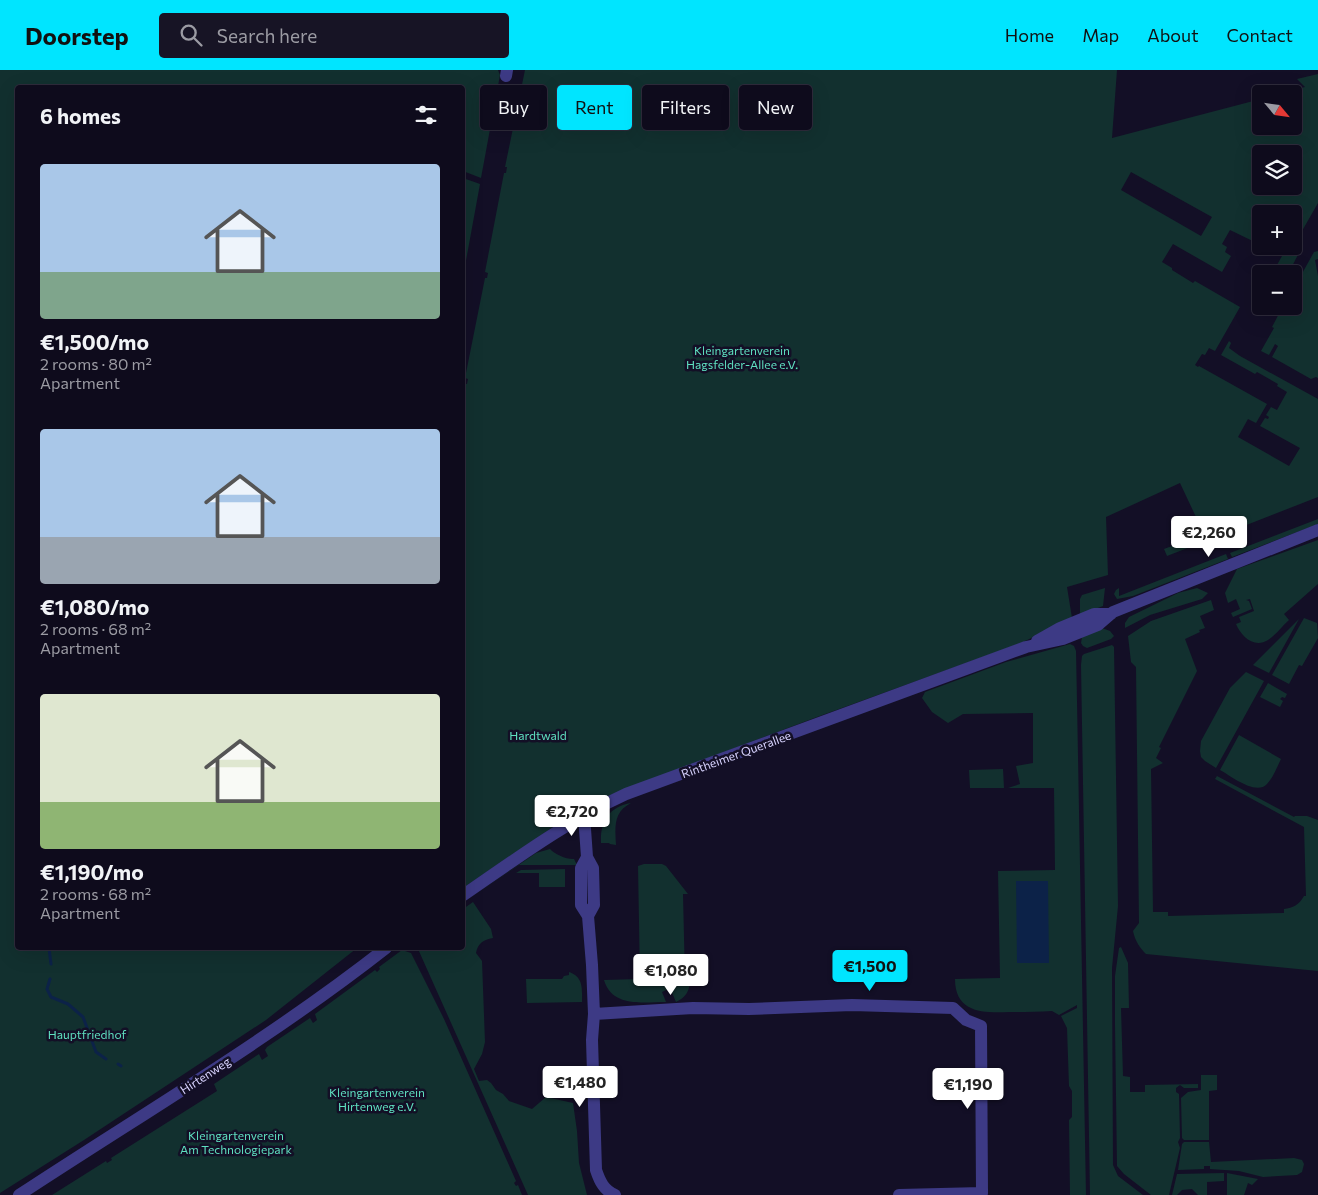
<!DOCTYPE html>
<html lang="en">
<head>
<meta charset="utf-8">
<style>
  :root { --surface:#0e0b1c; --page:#171425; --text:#f1f3f6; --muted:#9b9ba3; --line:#2e2b3b; --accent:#00e5ff }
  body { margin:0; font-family:Commissioner,sans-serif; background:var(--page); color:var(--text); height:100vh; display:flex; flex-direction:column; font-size:19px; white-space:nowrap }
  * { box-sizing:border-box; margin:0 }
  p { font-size:16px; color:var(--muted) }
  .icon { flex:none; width:28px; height:28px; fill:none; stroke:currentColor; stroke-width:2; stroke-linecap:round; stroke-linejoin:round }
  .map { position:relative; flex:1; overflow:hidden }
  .panel { position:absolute; left:15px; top:15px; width:450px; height:865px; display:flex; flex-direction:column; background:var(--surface); border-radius:5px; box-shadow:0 5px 20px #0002,0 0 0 1px var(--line) }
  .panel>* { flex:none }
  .hud { position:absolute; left:480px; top:15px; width:475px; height:45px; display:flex; gap:10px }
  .needle { width:32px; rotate:119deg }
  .fabs { position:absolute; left:1252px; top:15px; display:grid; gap:10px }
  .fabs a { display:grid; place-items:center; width:50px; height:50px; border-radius:5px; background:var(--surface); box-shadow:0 5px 20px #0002,0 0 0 1px var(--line); font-size:25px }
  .price { position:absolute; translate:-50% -42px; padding:0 11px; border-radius:5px; background:#fff; color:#222; font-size:16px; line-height:32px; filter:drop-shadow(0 1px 2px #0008) }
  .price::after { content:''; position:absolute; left:50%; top:30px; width:15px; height:11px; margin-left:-8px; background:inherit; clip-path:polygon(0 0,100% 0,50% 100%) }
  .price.active { background:var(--accent); color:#111 }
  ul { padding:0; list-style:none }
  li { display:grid; align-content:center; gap:10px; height:265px; padding:0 25px }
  li span { display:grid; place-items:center; height:155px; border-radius:5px; color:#555 }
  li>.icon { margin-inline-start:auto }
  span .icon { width:90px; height:90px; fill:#fffc; stroke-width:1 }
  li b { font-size:21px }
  h2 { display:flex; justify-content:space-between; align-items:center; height:60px; padding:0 25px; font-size:21px }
  .chip { padding:0 18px; border-radius:5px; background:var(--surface); box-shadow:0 5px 20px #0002,0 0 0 1px var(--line); font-size:18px; line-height:45px }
  .chip.active { background:var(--accent); color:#111 }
  header { display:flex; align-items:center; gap:30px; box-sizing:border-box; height:70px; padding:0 25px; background:var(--accent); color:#111 }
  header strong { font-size:24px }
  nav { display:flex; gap:28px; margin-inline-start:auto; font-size:18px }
  .search { width:350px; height:45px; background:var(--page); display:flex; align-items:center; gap:12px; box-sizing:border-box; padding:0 18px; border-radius:5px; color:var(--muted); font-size:19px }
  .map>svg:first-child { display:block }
</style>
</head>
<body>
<header>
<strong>Doorstep</strong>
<div class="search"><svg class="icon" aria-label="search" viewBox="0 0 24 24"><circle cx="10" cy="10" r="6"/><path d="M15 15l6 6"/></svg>Search here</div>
<nav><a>Home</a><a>Map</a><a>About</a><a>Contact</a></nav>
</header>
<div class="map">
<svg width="1318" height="1125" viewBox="0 0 1318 1125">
  <rect width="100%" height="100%" fill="#130f26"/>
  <path fill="#12302f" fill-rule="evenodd" d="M 0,0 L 498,0 L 500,5 L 481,108 L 463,101 L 462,18 L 18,18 L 18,878 L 357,878 L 266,950 L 84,1070 L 0,1123 Z
    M 525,0 L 1117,0 L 1112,68 L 1261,29 L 1261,56 L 1294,56 L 1294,24 L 1279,24 L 1305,17 L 1297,9 L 1318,4 L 1318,133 L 1294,175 L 1301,179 L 1288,204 L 1272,204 L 1282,186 L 1279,184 L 1282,176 L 1294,176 L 1294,144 L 1261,144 L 1261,175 L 1230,160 L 1222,174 L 1227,177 L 1225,182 L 1231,186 L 1222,202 L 1173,174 L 1162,192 L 1172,198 L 1172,200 L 1193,213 L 1195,211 L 1240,237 L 1215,281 L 1209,278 L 1205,285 L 1202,284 L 1195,295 L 1198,297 L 1199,296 L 1267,334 L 1256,353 L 1248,349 L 1238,367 L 1289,396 L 1300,378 L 1260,356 L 1265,348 L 1268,349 L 1269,347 L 1266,345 L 1271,337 L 1277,340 L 1287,322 L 1277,316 L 1278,314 L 1257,302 L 1255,304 L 1221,285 L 1229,271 L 1231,273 L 1229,278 L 1240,286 L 1318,329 L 1318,427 L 1167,486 L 1164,479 L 1204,464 L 1180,413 L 1106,447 L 1108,505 L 1067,517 L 1072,548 L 1019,574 L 817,647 L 595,731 L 578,740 L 463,818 L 463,324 L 464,314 L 467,314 L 468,309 L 465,308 L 485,208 L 487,208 L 488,203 L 485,202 L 504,103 L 506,103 L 507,97 L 505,97 ZM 1261,84 L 1294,84 L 1294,116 L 1261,116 ZM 1131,102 L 1212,147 L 1201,166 L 1121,120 Z
    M 463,108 L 480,114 L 463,207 L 462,108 Z
    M 1318,181 L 1318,189 L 1315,190 L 1318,206 L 1318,308 L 1316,307 L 1311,309 L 1272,287 L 1278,276 L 1275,274 L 1269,285 L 1261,281 L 1274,258 L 1272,257 L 1283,236 L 1294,236 L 1294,218 L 1314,182 Z
    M 1318,449 L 1318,454 L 1232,487 L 1230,483 Z
    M 1318,470 L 1318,514 L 1284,544 L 1289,550 C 1282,556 1276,565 1268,570 C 1254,579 1241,566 1236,554 L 1241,552 L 1239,547 L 1254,541 L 1250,529 L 1246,530 L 1249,531 L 1252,539 L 1233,547 L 1231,543 L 1240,539 L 1236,529 L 1228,533 L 1225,523 L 1237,499 Z
    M 1226,484 L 1228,489 L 1133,526 L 1117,529 L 1114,524 L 1116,520 L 1119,518 L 1119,526 Z
    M 1105,518 L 1103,536 L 1080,545 L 1080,529 L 1082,525 Z
    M 1197,518 L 1208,523 L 1202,529 L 1150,545 L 1125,558 L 1125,553 L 1129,547 L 1178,523 Z
    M 1211,530 L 1214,540 L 1200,546 L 1205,558 L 1199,560 L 1200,562 L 1185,569 L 1197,601 L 1159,677 L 1161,678 L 1156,688 L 1163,693 L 1151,699 L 1153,842 L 1168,842 L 1168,846 L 1284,843 L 1284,839 C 1293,838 1299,835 1304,826 L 1306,826 L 1304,757 L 1215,709 L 1217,706 L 1294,747 L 1295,746 L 1307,746 L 1318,750 L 1318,901 L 1146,884 C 1140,878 1135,871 1133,861 L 1139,853 L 1136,597 L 1131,592 L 1128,566 L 1151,551 Z
    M 1304,548 L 1317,553 L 1318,568 L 1302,596 L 1299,595 L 1289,614 L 1272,605 Z
    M 1299,549 L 1269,603 L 1253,595 Z
    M 1102,558 L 1110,561 L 1114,566 L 1111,569 L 1087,578 L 1083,576 L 1081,573 L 1082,567 Z
    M 1070,574 L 1074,576 L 1076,581 L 1077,631 L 1086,1125 L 1070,1125 L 1069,1050 L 1072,1047 L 1072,1021 L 1069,1016 L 1067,958 L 1061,946 L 1077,938 L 1077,935 L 1059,945 L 1052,941 C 1037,942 1023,942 1009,942 C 983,943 955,943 955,909 L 1000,908 L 998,801 L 1055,800 L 1054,718 L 1008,718 L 1020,714 L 1016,696 L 1033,693 L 1033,643 L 963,644 L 948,653 L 932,642 L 922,628 L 925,622 L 1006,592 Z
    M 1112,575 L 1114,577 L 1118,836 L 1112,898 L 1113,1095 L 1118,1106 L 1143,1125 L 1090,1125 L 1081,595 L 1082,586 L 1084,584 Z
    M 1246,602 L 1264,611 L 1216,698 L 1205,691 L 1201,687 L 1200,681 L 1201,671 L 1230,618 Z
    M 1268,613 L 1287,624 L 1285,628 L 1282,627 L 1280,629 L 1283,631 L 1280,637 L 1260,627 Z
    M 1239,665 L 1281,689 C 1277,697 1273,708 1267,714 C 1256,726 1231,706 1220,700 Z
    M 1003,699 L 1004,718 L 970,718 L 969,700 Z
    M 631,733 C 613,742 615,758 616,775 L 610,774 L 609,773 L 601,773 C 600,751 609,737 631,733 Z
    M 550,779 C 554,784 568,790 574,789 L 577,795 L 519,795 L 463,833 L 536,783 Z
    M 644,794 L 662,794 L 666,796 L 688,824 L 683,824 L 685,910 L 690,910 C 690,921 685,928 676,932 L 670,918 L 662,922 L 666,932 C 644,932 612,938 604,910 L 640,909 L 638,796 Z
    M 565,799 L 565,817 L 539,817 L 539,803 L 516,803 L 521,800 Z
    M 473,832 L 491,859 L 493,868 C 483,870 478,873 476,883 L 482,891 L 485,972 L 482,984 L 474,999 L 479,1011 L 487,1010 L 491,1013 L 496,1020 L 503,1024 L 509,1031 L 532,1039 L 546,1027 L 573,1033 L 577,1061 L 579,1093 L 587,1125 L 528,1125 L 418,879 L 418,878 L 462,878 L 463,839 Z
    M 1121,877 L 1128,893 L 1129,938 L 1121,938 L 1123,1006 L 1130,1007 L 1130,1022 L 1145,1022 L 1145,1015 L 1198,1014 L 1198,1018 L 1184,1018 L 1180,1015 L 1176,1018 L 1176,1022 L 1179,1024 L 1180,1068 L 1178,1072 L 1180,1078 L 1169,1125 L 1151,1125 L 1124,1104 L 1117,1096 L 1115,955 L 1115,906 L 1119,878 Z
    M 402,880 L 411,883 L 444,949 L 516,1111 L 514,1113 L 516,1116 L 518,1115 L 522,1125 L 52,1125 L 106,1091 L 107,1093 L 112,1090 L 111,1088 L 217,1021 L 214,1014 L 259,984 L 262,990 L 268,986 L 265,980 L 267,977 L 310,948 L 313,953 L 317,950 L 315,944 L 375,900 L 377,902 L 380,899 L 379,897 Z
    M 569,902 C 584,907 582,920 582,932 L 527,933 L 526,909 L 562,909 L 564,906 L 569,905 Z
    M 1201,1005 L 1217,1005 L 1217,1020 L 1209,1021 L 1209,1070 L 1184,1070 L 1182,1068 L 1181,1028 L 1188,1022 L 1201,1020 Z
    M 1184,1072 L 1209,1072 L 1211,1092 L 1294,1088 L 1302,1090 L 1304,1094 L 1302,1102 L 1297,1105 L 1263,1107 L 1239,1101 L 1210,1099 L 1210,1096 L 1204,1096 L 1204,1099 L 1178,1100 L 1182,1074 Z
    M 1224,1103 L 1224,1111 L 1207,1112 L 1207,1125 L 1198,1125 L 1192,1119 L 1182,1120 L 1177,1125 L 1172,1125 L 1177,1104 Z
    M 1227,1103 L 1258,1109 L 1252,1115 L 1248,1113 L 1244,1125 L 1227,1125 Z"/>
  <path fill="#0c2248" d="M 1016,811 L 1048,811 L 1049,893 L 1017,893 Z"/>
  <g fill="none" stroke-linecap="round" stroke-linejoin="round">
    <path stroke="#0c2248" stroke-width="3" d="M 49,878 L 51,894
      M 50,909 L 47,919 L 51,927 L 68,934 L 83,947 L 96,982 L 106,989
      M 118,994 L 121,996"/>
    <path stroke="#3d3a85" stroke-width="12" d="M 506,6 L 507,0
      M 1037,571 L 1060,558 L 1094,544 L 1111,544
      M 584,745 L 587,787 L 593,798 L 594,835 L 588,846
      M 587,787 L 581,798 L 581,835 L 588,846 L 592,895 L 594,944 L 592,970 L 596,1100 C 600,1112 604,1120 615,1125
      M 462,826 C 516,789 567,751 626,724 L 1026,577 L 1063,569 L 1098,555 L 1113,542 L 1318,460
      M 594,944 L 693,938 L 749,939 L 852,935 L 953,938 L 966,950 L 981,956 L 982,1123 L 899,1125
      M 19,1125 C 142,1044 270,969 386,878"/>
  </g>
  <g text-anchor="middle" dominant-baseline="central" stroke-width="5" stroke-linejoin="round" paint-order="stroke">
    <g font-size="12" fill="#5fe0c0" stroke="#130f26">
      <text x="742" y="280">Kleingartenverein<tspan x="742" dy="14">Hagsfelder-Allee e.V.</tspan></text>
      <text x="538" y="665">Hardtwald</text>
      <text x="87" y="964">Hauptfriedhof</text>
      <text x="377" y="1022">Kleingartenverein<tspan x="377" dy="14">Hirtenweg e.V.</tspan></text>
      <text x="236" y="1065">Kleingartenverein<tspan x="236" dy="14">Am Technologiepark</tspan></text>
    </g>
    <g font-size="12" fill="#d9d4ff" stroke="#130f26">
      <text transform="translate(736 684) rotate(-20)">Rintheimer Querallee</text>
      <text transform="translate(205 1005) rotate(-33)">Hirtenweg</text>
    </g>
  </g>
</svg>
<div class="fabs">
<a><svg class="needle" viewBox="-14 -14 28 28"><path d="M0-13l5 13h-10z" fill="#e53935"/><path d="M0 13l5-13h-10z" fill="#9b9ba3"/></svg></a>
<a><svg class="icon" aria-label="layers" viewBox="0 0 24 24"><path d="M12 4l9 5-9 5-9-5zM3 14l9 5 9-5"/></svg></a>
<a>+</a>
<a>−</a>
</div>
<b class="price" style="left:1209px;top:488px">€2,260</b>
<b class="price" style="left:572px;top:767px">€2,720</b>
<b class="price active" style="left:870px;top:922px">€1,500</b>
<b class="price" style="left:671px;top:926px">€1,080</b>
<b class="price" style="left:580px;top:1038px">€1,480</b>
<b class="price" style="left:968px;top:1040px">€1,190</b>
<div class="hud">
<a class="chip">Buy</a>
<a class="chip active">Rent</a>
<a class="chip">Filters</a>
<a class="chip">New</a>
</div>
<section class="panel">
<h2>6 homes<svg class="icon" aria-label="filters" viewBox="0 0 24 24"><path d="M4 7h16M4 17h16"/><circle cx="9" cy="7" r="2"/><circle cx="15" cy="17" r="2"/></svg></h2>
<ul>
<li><span style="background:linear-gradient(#a9c7e8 70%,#7fa58c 0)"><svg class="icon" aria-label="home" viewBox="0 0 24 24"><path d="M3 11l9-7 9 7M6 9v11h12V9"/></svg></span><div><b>€1,500/mo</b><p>2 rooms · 80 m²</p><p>Apartment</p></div></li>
<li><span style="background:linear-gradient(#a9c7e8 70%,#9aa5b1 0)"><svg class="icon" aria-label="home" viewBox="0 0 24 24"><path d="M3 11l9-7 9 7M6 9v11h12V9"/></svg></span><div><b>€1,080/mo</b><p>2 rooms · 68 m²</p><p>Apartment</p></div></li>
<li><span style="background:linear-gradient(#dfe7d0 70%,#8fb573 0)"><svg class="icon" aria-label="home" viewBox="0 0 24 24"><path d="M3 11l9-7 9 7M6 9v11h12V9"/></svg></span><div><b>€1,190/mo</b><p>2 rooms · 68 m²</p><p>Apartment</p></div></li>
</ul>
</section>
</div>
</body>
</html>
